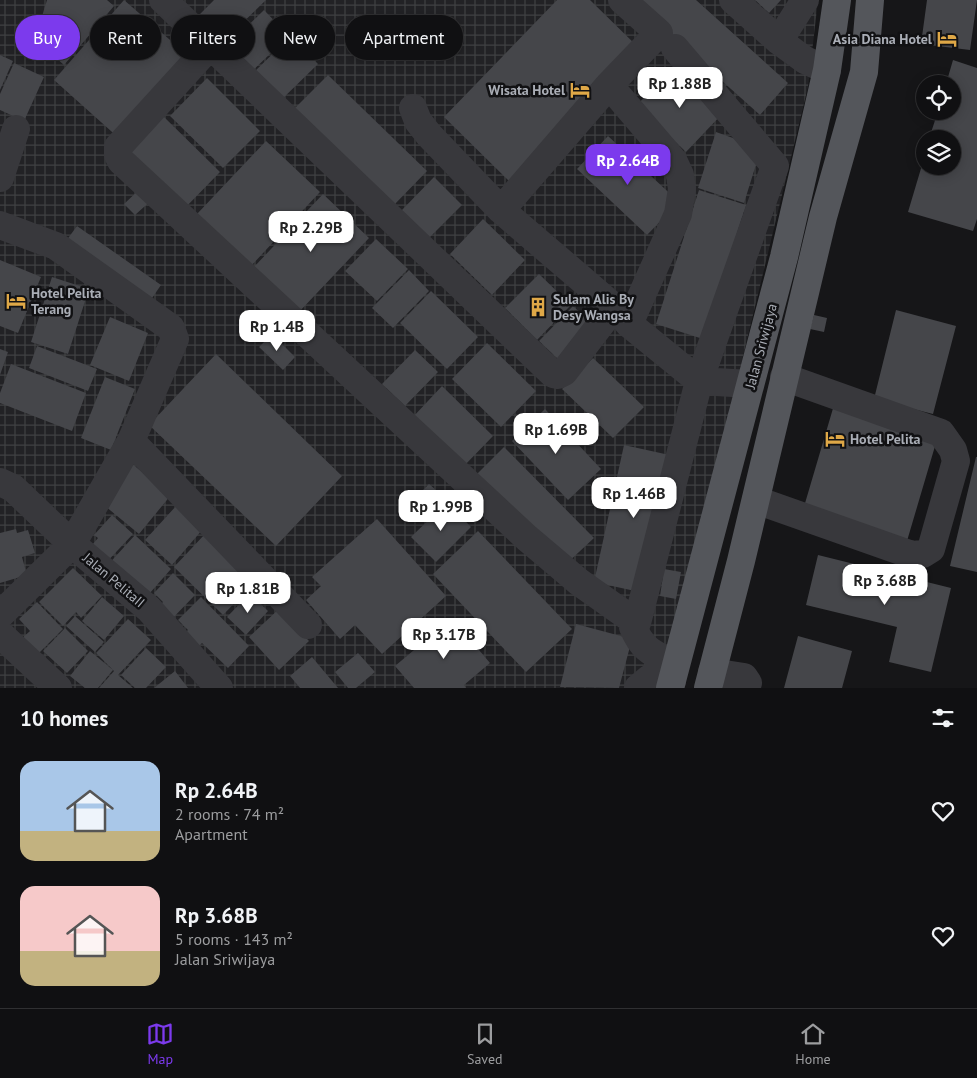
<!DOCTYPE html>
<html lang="en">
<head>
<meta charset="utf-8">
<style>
  :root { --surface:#101012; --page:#19191b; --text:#f1f3f6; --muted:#9c9d9f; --line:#303032; --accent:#7c3aed }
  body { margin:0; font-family:"PT Sans",sans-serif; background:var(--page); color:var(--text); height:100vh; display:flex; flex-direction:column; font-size:19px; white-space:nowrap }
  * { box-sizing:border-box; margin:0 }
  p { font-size:16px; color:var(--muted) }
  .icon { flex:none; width:28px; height:28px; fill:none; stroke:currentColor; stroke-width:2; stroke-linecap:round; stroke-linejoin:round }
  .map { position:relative; height:688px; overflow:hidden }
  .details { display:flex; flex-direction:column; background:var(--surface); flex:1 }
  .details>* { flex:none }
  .banner { position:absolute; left:15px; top:15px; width:500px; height:45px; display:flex; gap:10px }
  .tools { position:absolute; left:916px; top:75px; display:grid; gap:10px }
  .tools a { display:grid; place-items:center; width:45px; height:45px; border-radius:50%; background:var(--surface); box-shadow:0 2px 12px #0003,0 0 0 1px var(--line); font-size:25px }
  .price { position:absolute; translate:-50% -42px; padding:0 11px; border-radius:10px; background:#fff; color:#222; font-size:16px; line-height:32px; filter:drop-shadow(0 1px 2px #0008) }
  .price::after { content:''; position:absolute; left:50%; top:30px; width:15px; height:11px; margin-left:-8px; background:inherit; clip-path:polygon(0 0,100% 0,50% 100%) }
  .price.active { background:var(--accent); color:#fff }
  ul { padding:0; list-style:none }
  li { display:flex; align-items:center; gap:15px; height:125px; padding:0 20px }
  li span { display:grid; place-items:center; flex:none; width:140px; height:100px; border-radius:15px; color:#555 }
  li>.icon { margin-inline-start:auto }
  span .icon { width:60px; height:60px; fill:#fffc; stroke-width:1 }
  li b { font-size:21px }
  h2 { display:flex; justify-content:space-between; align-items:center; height:60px; padding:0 20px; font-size:21px }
  .tag { padding:0 18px; border-radius:22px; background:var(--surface); box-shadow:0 2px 12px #0003,0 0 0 1px var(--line); font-size:18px; line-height:45px }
  .tag.active { background:var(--accent); color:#fff }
  .menu { display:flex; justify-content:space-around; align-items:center; height:70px; border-top:1px solid var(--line); background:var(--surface); font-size:14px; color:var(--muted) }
  .menu a { display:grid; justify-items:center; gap:2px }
  .menu .active { color:var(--accent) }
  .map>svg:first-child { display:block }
</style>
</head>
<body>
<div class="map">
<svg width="977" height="688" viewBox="0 0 977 688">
  <defs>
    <pattern id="industrial-grid" width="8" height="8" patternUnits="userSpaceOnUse" patternTransform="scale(1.25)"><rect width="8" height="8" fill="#222225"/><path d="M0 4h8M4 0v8" fill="none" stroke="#3f4042"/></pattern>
  </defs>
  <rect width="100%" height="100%" fill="#161618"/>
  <path fill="url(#industrial-grid)" d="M 0,0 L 818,0 L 808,87 L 663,688 L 0,688 Z"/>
  <path fill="#45464a" d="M 47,0 L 107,0 L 114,6 L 64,65 L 35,39 Z
    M 124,0 L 192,59 L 121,140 L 54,80 Z
    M 214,0 L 266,0 L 224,41 L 199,15 Z
    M 557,0 L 590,0 L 639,48 L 510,182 L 444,117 Z
    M 640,0 L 696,0 L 788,83 L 760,115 L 636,4 Z
    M 755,0 L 781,0 L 769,13 Z
    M 927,0 L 977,0 L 970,50 L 921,44 Z
    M 264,10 L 289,36 L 248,75 L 223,50 Z
    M 291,36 L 318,64 L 276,105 L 249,77 Z
    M 0,55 L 13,61 L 0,90 Z
    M 953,60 L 977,68 L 977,219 L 973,231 L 908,212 L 925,155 L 925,166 L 952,166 L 952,139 L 929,139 L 938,111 L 952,111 L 952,84 L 946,84 Z
    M 14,63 L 44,77 L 24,121 L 0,110 L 0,94 Z
    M 674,66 L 724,112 L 686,152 L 637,105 Z
    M 328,75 L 427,171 L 394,205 L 295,108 Z
    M 207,78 L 260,131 L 223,168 L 170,116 Z
    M 163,116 L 220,172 L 185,208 L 127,152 Z
    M 716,132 L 750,144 L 759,155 L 744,203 L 698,188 Z
    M 608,136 L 679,202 L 647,235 L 577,169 Z
    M 266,141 L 320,192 L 251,266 L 197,214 Z
    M 434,177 L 462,205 L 429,238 L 401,211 Z
    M 143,186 L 154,198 L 135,215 L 124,204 Z
    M 699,190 L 746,205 L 703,339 L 656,324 Z
    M 323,194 L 369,238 L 299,312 L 253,268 Z
    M 483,219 L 525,260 L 492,295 L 450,254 Z
    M 77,226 L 161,285 L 150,301 L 66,241 Z
    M 376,239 L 408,269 L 377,301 L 345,271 Z
    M 0,260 L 41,277 L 18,333 L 0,326 Z
    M 409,270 L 429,291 L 393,328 L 372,308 Z
    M 539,274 L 571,305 L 537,340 L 505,308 Z
    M 52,277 L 89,289 L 68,354 L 31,342 Z
    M 431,291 L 478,337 L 447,369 L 400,323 Z
    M 573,306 L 594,326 L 560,361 L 539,341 Z
    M 896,310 L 956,326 L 933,414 L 874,399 Z
    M 814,315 L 827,318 L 824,332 L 810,329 Z
    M 110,317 L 148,333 L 129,381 L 90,365 Z
    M 272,334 L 295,357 L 283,370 L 259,347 Z
    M 487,343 L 536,391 L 501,427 L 452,379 Z
    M 37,346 L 97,369 L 88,391 L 29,368 Z
    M 0,349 L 8,352 L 0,375 Z
    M 415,350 L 438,372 L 405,406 L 382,384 Z
    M 216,354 L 342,476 L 276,546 L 149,425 Z
    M 593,358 L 644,407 L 613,438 L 562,389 Z
    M 11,364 L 86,393 L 72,431 L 0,403 L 0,393 Z
    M 105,377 L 135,389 L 111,450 L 81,438 Z
    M 442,386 L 493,436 L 464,466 L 413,417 Z
    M 834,405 L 938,436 L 907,541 L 803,510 Z
    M 545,409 L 601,469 L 568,500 L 512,441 Z
    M 624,445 L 674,456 L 644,593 L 594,582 Z
    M 504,447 L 594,538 L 564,566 L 475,476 Z
    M 976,457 L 977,457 L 977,572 L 950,566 Z
    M 131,463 L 171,495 L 139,534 L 105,506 Z
    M 429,484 L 436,490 L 425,502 L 418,495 Z
    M 447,502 L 471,527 L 436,562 L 411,537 Z
    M 177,505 L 203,529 L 172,565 L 145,540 Z
    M 112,515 L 133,534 L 103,566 L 87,551 L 98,538 L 94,535 Z
    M 377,519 L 446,596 L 382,654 L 355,625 L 340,639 L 306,600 L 321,586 L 312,577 Z
    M 16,529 L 17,533 L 28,530 L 35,553 L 22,557 L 27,575 L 0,583 L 0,533 Z
    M 478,531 L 572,629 L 526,672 L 433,574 Z
    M 205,534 L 255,582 L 223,615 L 174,567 Z
    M 135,535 L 171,569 L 142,602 L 105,568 Z
    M 818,555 L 951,588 L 931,672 L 889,662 L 897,627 L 806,605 Z
    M 73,568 L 102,596 L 81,618 L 76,612 L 63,626 L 39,602 Z
    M 664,569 L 681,572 L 676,599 L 660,596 Z
    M 173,573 L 195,595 L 169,622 L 156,609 L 163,602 L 154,593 Z
    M 250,593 L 268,611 L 246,635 L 227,617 Z
    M 102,597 L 124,616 L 104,640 L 82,621 Z
    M 201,597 L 249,646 L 228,668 L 202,643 L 197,648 L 183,634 L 188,630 L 178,620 Z
    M 37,602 L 63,629 L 35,657 L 19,641 L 30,631 L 19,619 Z
    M 279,609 L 309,641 L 279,670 L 249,637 Z
    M 75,616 L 104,642 L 95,652 L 66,626 Z
    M 452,618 L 490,663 L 464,685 L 466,688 L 414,688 L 395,666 Z
    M 128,619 L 151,640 L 118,675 L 133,688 L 99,688 L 114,671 L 96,653 Z
    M 576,624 L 632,639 L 619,688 L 560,687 Z
    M 65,628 L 88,651 L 67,673 L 43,651 Z
    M 798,636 L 852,651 L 842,688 L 784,688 Z
    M 146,648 L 166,667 L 146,688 L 135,688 L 121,675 Z
    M 90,651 L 113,670 L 98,688 L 85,688 L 70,676 Z
    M 358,653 L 375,672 L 356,688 L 348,688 L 335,672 Z
    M 312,657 L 338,688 L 300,688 L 290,676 Z
    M 175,671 L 188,688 L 154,688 Z"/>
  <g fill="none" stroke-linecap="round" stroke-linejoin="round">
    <path stroke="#38383c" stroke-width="28" d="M 163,0 L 553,374 L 558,375 L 564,372 L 614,307
      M 733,0 L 779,41 L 805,60 L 827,70
      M 779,41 L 805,0
      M 210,46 L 118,147 L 118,155 L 121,161 L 527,538 L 579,582 L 637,623
      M 675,48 L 775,166
      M 609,85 L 673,160 L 680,175 L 682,189 L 678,214 L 629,324
      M 413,108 L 418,121 L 429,135 L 501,210 L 614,307 L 629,324 L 699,381 L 750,384
      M 0,178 L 16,129
      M 501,210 L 609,85 L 659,33 L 622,0
      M 0,225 L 56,246 L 171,328 L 175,339 L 131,441 L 72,544 L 0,615
      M 131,441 L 308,625
      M 0,482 L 13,488 L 72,544 L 149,609 L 219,688
      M 756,500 L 912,555 L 923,554 L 931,549 L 956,461 L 953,450 L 941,433 L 784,377
      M 0,634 L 58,688
      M 675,665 C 653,653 643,651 633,627 L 637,623 L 699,381 L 775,166
      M 712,672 L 744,677 L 748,683 L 746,688
      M 638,688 L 650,678 L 672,681"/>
    <path stroke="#54565b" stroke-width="28" d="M 670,688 L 784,257 L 827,70 L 837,0
      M 708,688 L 741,561 L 823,217 L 864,72 L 870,0"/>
  </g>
  <defs>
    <symbol id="hotel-bare" viewBox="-9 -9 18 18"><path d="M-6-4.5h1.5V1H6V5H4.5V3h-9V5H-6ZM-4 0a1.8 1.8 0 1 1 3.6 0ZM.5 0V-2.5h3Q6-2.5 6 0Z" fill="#dfa847" stroke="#111113" stroke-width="2.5" paint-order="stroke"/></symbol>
    <symbol id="building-bare" viewBox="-9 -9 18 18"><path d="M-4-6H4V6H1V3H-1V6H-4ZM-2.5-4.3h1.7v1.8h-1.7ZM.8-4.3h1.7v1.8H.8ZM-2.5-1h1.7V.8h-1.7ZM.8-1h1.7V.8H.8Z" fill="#dfa847" stroke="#111113" stroke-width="2.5" paint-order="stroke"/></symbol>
  </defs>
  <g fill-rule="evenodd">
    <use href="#hotel-bare" x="933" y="25" width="28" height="28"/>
    <use href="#hotel-bare" x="566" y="76" width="28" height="28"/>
    <use href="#hotel-bare" x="2" y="287" width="28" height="28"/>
    <use href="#building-bare" x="524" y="293" width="28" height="28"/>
    <use href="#hotel-bare" x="821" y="425" width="28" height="28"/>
  </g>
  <g text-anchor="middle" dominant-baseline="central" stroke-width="5" stroke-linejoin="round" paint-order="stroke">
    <g font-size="14" font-weight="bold" fill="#aaaeb6" stroke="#111113" text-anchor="start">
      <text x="932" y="39" text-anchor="end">Asia Diana Hotel</text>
      <text x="565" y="90" text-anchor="end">Wisata Hotel</text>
      <text x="31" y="293">Hotel Pelita<tspan x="31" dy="16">Terang</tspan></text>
      <text x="553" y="299">Sulam Alis By<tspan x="553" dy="16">Desy Wangsa</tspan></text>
      <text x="850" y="439">Hotel Pelita</text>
    </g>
    <g font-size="14" fill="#aaaeb6" stroke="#111113">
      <text transform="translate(761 346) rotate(-75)">Jalan Sriwijaya</text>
      <text transform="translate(114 580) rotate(40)">Jalan PelitaII</text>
    </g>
  </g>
</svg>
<div class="tools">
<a><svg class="icon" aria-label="locate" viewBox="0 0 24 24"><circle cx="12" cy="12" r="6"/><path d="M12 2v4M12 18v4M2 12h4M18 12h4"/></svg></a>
<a><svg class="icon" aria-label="layers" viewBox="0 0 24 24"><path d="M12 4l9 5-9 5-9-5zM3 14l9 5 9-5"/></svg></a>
</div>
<b class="price" style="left:680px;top:109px">Rp 1.88B</b>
<b class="price active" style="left:628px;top:186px">Rp 2.64B</b>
<b class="price" style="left:311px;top:253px">Rp 2.29B</b>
<b class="price" style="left:277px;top:352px">Rp 1.4B</b>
<b class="price" style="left:556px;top:455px">Rp 1.69B</b>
<b class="price" style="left:634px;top:519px">Rp 1.46B</b>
<b class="price" style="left:441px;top:532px">Rp 1.99B</b>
<b class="price" style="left:885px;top:606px">Rp 3.68B</b>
<b class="price" style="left:248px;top:614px">Rp 1.81B</b>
<b class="price" style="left:444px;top:660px">Rp 3.17B</b>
<div class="banner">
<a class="tag active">Buy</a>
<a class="tag">Rent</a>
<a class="tag">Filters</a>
<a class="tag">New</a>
<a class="tag">Apartment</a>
</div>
</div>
<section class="details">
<h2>10 homes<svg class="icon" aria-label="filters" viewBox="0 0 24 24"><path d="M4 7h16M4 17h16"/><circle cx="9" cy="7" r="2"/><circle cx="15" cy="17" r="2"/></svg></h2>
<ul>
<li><span style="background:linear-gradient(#a9c7e8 70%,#c2b280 0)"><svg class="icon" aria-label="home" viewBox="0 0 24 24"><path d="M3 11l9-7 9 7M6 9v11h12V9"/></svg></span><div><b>Rp 2.64B</b><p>2 rooms · 74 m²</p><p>Apartment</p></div><svg class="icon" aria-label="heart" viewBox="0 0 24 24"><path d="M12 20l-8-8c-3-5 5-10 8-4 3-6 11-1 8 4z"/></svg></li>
<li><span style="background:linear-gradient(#f6c9c9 65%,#c2b280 0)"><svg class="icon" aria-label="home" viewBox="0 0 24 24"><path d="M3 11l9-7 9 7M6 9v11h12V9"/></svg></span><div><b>Rp 3.68B</b><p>5 rooms · 143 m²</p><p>Jalan Sriwijaya</p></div><svg class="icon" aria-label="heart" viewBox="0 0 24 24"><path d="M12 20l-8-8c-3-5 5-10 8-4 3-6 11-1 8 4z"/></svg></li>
</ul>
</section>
<nav class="menu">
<a class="active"><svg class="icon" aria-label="map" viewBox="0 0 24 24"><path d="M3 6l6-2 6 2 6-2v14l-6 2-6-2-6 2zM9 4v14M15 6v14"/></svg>Map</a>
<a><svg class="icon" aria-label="saved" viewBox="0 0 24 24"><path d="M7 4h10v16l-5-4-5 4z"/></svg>Saved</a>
<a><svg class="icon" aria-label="home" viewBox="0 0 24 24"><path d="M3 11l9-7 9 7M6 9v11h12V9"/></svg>Home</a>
</nav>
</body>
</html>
